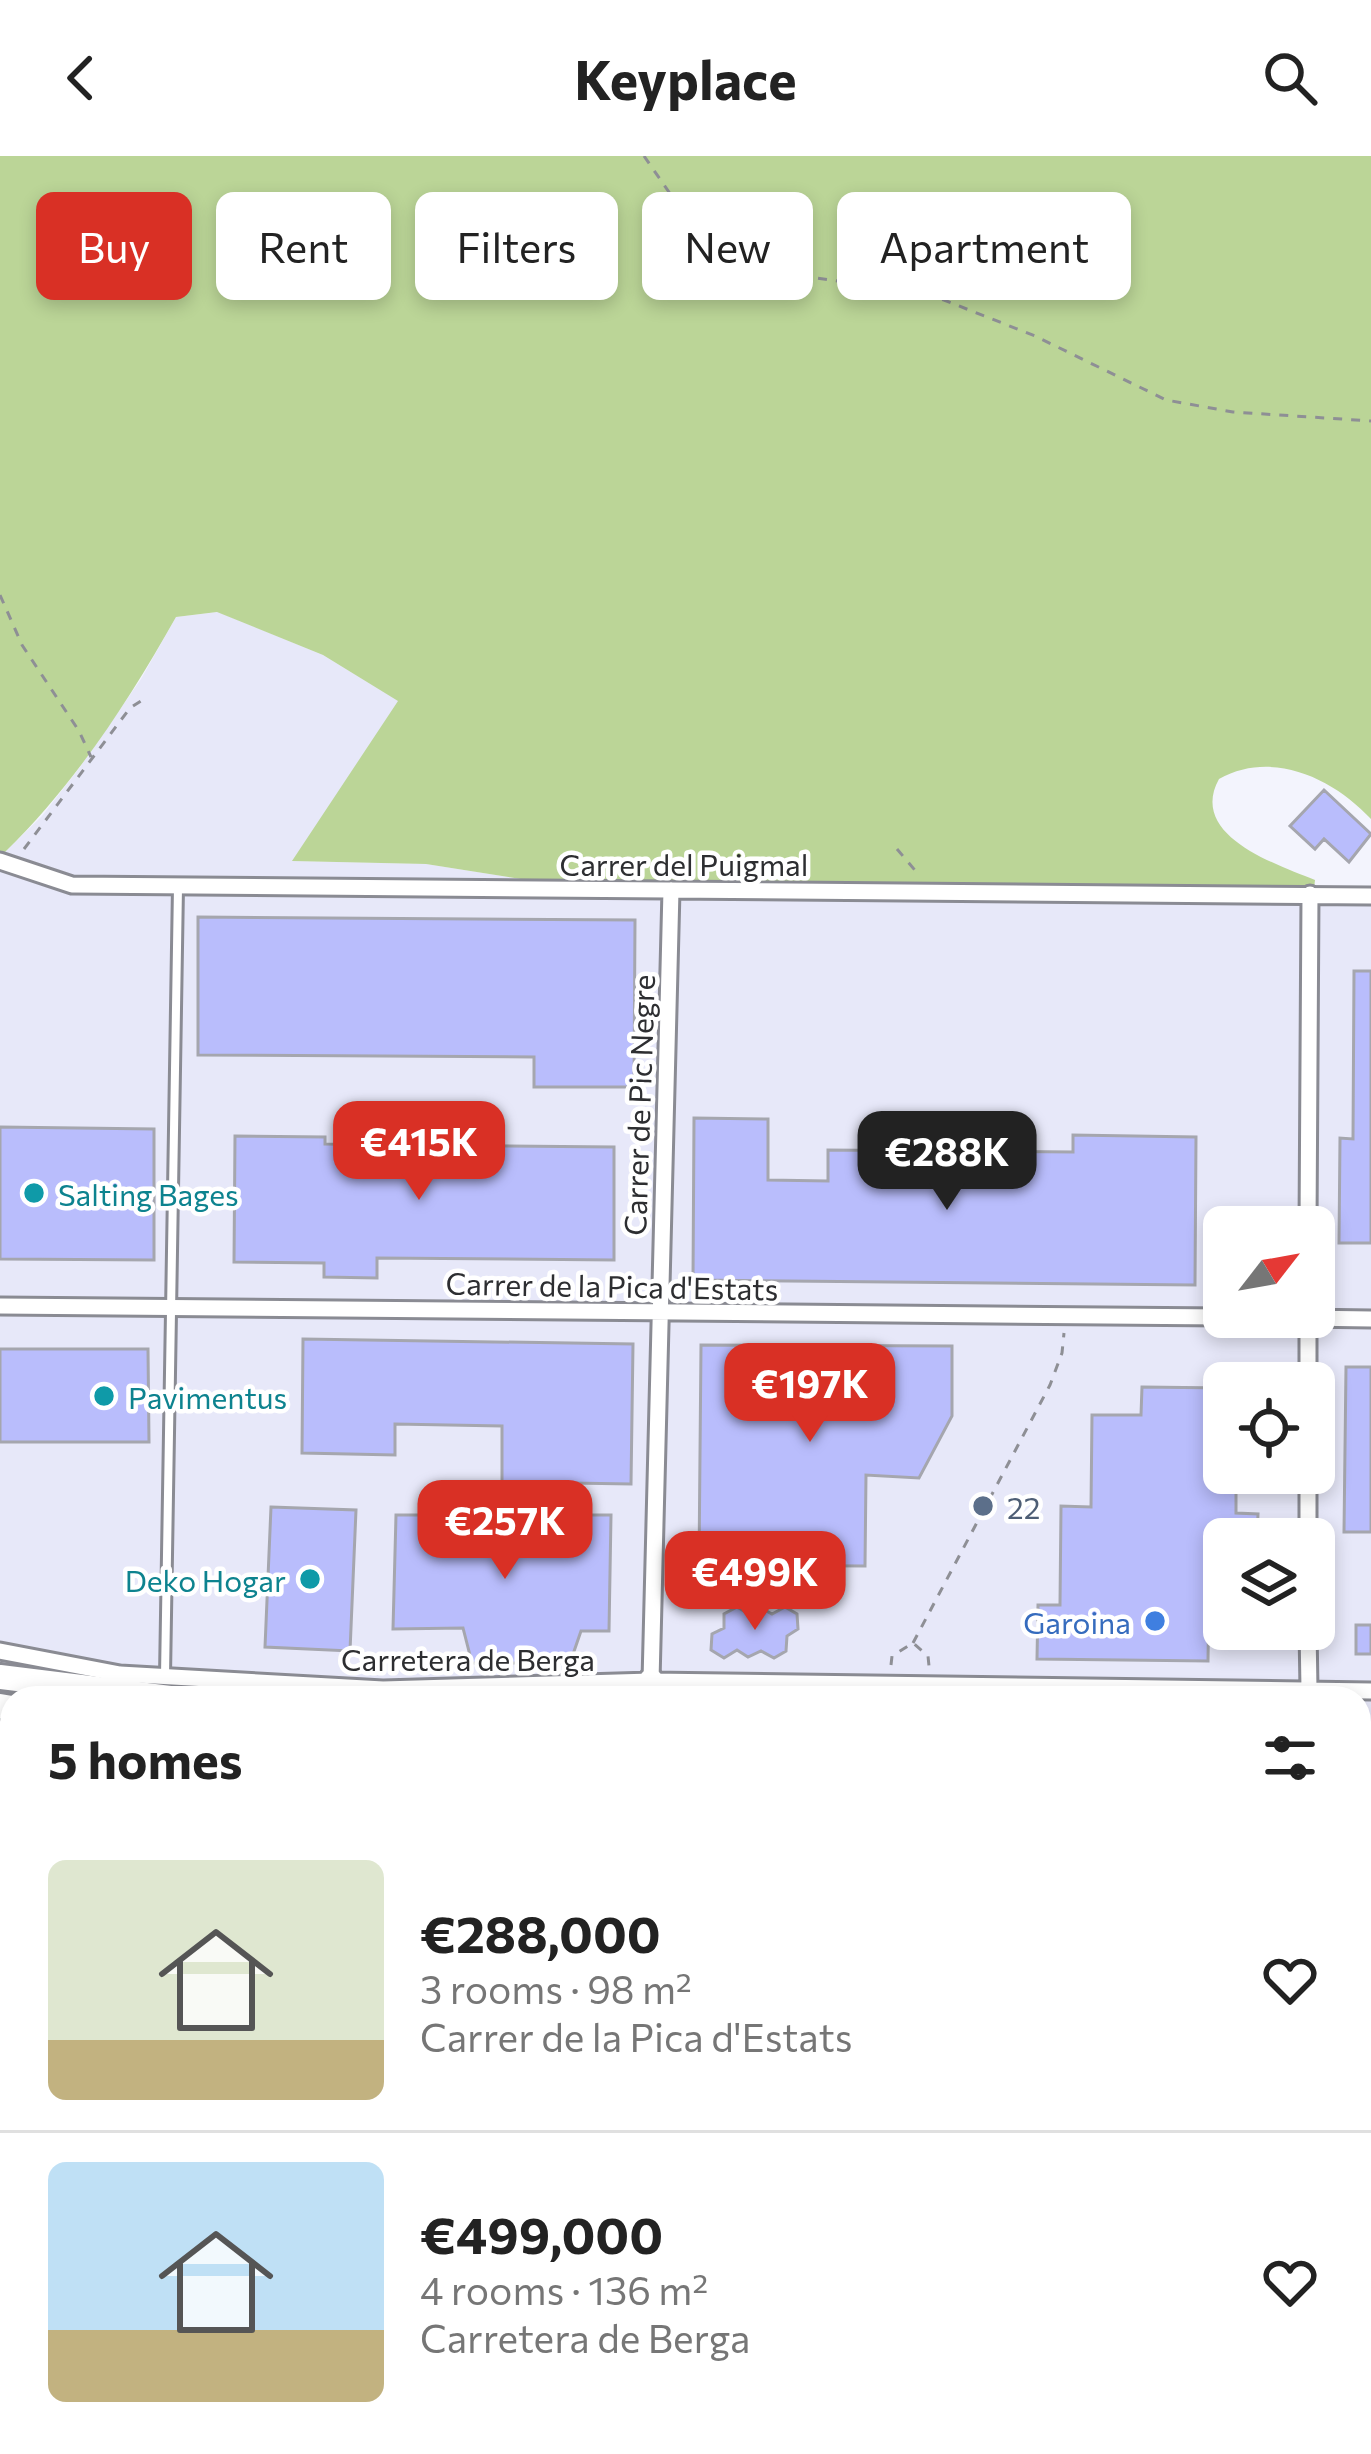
<!DOCTYPE html>
<html lang="en">
<head>
<meta charset="utf-8">
<style>
  :root { --surface:#fff; --page:#f6f6f6; --text:#222; --muted:#767676; --line:#e0e0e0; --accent:#d93025 }
  body { margin:0; font-family:Commissioner,sans-serif; background:var(--page); color:var(--text); height:100vh; display:flex; flex-direction:column; font-size:45px; white-space:nowrap }
  * { box-sizing:border-box; margin:0 }
  p { font-size:39px; color:var(--muted) }
  .icon { flex:none; width:66px; height:66px; fill:none; stroke:currentColor; stroke-width:2; stroke-linecap:round; stroke-linejoin:round }
  .map { position:relative; flex:1; overflow:hidden }
  .sheet { position:absolute; left:0px; top:1530px; width:1371px; height:768px; display:flex; flex-direction:column; background:var(--surface); border-radius:36px 36px 0 0; box-shadow:0 6px 18px #0003 }
  .sheet>* { flex:none }
  .banner { position:absolute; left:36px; top:36px; width:1299px; height:108px; display:flex; gap:24px }
  .needle { width:78px; rotate:59deg }
  .fabs { position:absolute; left:1203px; top:1050px; display:grid; gap:24px }
  .fabs a { display:grid; place-items:center; width:132px; height:132px; border-radius:18px; background:var(--surface); box-shadow:0 6px 18px #0003; font-size:60px }
  .price { position:absolute; translate:-50% -102px; padding:0 27px; border-radius:24px; background:var(--accent); color:#fff; font-size:39px; line-height:78px; filter:drop-shadow(0 3px 6px #0008) }
  .price::after { content:''; position:absolute; left:50%; top:72px; width:36px; height:27px; margin-left:-18px; background:inherit; clip-path:polygon(0 0,100% 0,50% 100%) }
  .price.on { background:#222; color:#fff }
  ul { padding:0; list-style:none }
  li { display:flex; align-items:center; gap:36px; height:300px; padding:0 48px }
  li+li { border-top:3px solid var(--line) }
  li span { display:grid; place-items:center; flex:none; width:336px; height:240px; border-radius:18px; color:#555 }
  li>.icon { margin-inline-start:auto }
  span .icon { width:144px; height:144px; fill:#fffc; stroke-width:1 }
  li b { font-size:51px }
  h2 { display:flex; justify-content:space-between; align-items:center; height:144px; padding:0 48px; font-size:51px }
  .chip { padding:0 42px; border-radius:18px; background:var(--surface); box-shadow:0 6px 18px #0003; font-size:42px; line-height:108px }
  .chip.on { background:var(--accent); color:#fff }
  header { display:flex; justify-content:space-between; align-items:center; height:156px; padding:0 48px; background:var(--surface); font-size:54px; font-weight:700 }
  .map>svg:first-child { display:block }
</style>
</head>
<body>
<header><svg class="icon" aria-label="back" viewBox="0 0 24 24"><path d="M15 5l-7 7 7 7"/></svg>Keyplace<svg class="icon" aria-label="search" viewBox="0 0 24 24"><circle cx="10" cy="10" r="6"/><path d="M15 15l6 6"/></svg></header>
<div class="map">
<svg width="1371" height="2298" viewBox="0 0 1371 2298">
  <rect width="100%" height="100%" fill="#f3f4fd"/>
  <path fill="#e7e8f9" fill-rule="evenodd" d="M 218,456 L 323,499 L 399,545 L 293,705 L 426,708 L 540,726 L 863,726 L 1371,734 L 1371,2298 L 1228,2298 L 1193,2286 L 1359,2286 L 1359,1542 L 12,1542 L 12,1899 L 0,1891 L 0,695 L 5,696 L 42,660 L 80,611 L 141,523 L 176,461 ZM 1224,1071 L 1314,1071 L 1314,1161 L 1224,1161 ZM 1224,1227 L 1314,1227 L 1314,1317 L 1224,1317 ZM 1224,1383 L 1314,1383 L 1314,1473 L 1224,1473 Z
    M 576,2286 L 1056,2286 L 1047,2298 L 594,2298 Z"/>
  <path fill="#bbd597" d="M 0,0 L 1371,0 L 1371,663 C 1334,623 1273,593 1219,623 C 1188,679 1275,708 1315,724 L 1314,733 L 540,726 L 426,708 L 292,705 L 398,545 L 323,499 L 217,456 L 176,461 C 128,546 75,628 5,696 L 0,695 Z
    M 0,1891 L 12,1899 L 12,2040 L 0,2032 Z
    M 0,2136 L 12,2137 L 12,2286 L 576,2286 L 594,2298 L 0,2298 Z
    M 1359,2167 L 1371,2173 L 1371,2298 L 1326,2298 L 1326,2286 L 1359,2286 Z
    M 1056,2286 L 1193,2286 L 1228,2298 L 1047,2298 Z"/>
  <path fill="#b9bdfc" stroke="#a5a6ae" stroke-width="3" d="M 1324,634 L 1371,678 L 1349,706 L 1324,683 L 1315,693 L 1290,670 Z
    M 198,761 L 635,764 L 634,931 L 534,931 L 534,901 L 198,899 Z
    M 1354,815 L 1371,815 L 1371,1087 L 1339,1087 L 1340,982 L 1353,983 Z
    M 694,962 L 768,963 L 768,1024 L 828,1025 L 828,994 L 1073,996 L 1073,979 L 1196,981 L 1195,1129 L 693,1124 Z
    M 0,971 L 154,973 L 154,1104 L 0,1103 Z
    M 235,980 L 325,981 L 325,988 L 614,991 L 614,1104 L 377,1102 L 377,1122 L 324,1121 L 324,1107 L 234,1106 Z
    M 303,1183 L 633,1188 L 631,1328 L 502,1326 L 502,1270 L 395,1268 L 395,1299 L 302,1297 Z
    M 701,1189 L 952,1190 L 952,1260 L 919,1322 L 866,1319 L 865,1410 L 699,1409 Z
    M 0,1193 L 148,1193 L 149,1286 L 0,1286 Z
    M 1346,1211 L 1371,1211 L 1371,1376 L 1344,1376 Z
    M 1142,1231 L 1224,1232 L 1224,1317 L 1236,1317 L 1236,1357 L 1258,1358 L 1257,1383 L 1224,1383 L 1224,1435 L 1209,1435 L 1208,1505 L 1037,1503 L 1038,1449 L 1060,1449 L 1061,1350 L 1091,1351 L 1092,1259 L 1141,1259 Z
    M 271,1351 L 356,1354 L 350,1495 L 265,1491 Z
    M 396,1359 L 611,1359 L 609,1475 L 581,1475 L 570,1507 L 472,1507 L 463,1472 L 393,1473 Z
    M 737,1451 L 749,1458 L 761,1452 L 772,1458 L 785,1451 L 797,1458 L 798,1473 L 787,1480 L 786,1495 L 774,1502 L 761,1495 L 748,1501 L 737,1494 L 724,1502 L 711,1494 L 712,1478 L 724,1472 L 724,1458 Z
    M 1356,1469 L 1371,1469 L 1371,1498 L 1356,1498 Z"/>
  <g fill="none" stroke-linecap="round" stroke-linejoin="round">
    <defs>
      <path id="service" d="M 165,1520 L 178,731
        M 652,2298 L 652,2286
        M 737,2298 L 737,2286"/>
      <path id="minor" d="M 0,705 L 72,729 L 1371,740
        M 1308,1071 L 1310,738
        M 0,1150 L 1224,1161
        M 1231,1161 L 1371,1163
        M 1308,1161 L 1308,1227
        M 1308,1317 L 1308,1383
        M 1308,1473 L 1309,1533
        M 0,1495 L 120,1518 L 383,1533 L 651,1525 L 1371,1535
        M 651,1525 L 671,734
        M 0,1627 L 12,1627
        M 1359,1637 L 1371,1637
        M 0,1787 L 12,1794
        M 0,2114 L 12,2118
        M 1359,2153 L 1371,2158
        M 771,2298 L 771,2286
        M 1304,2298 L 1304,2286"/>
      <path id="secondary" d="M 0,1912 L 12,1922
        M 0,1953 L 12,1961
        M 507,2286 L 524,2298
        M 546,2286 L 563,2298"/>
      <path id="primary" d="M 0,1521 L 170,1542
        M 640,1542 L 651,1525
        M 0,1550 L 12,1552
        M 1359,1585 L 1371,1585
        M 1359,1609 L 1371,1602"/>
    </defs>
    <use href="#service" stroke="#8a8b93" stroke-width="14"/>
    <use href="#minor" stroke="#8a8b93" stroke-width="21"/>
    <use href="#secondary" stroke="#8a8b93" stroke-width="27"/>
    <use href="#primary" stroke="#8a8b93" stroke-width="30"/>
    <path stroke="#8e8f95" stroke-width="3" stroke-dasharray="9 9" stroke-linecap="butt" d="M 644,0 L 671,39 L 687,76 L 703,100 L 741,111 L 893,133 L 944,144 L 1035,180 L 1166,244 L 1233,256 L 1371,265
      M 0,439 L 22,489 L 79,575 L 91,601
      M 24,693 L 130,552 L 147,541
      M 897,693 L 919,719
      M 913,1487 L 1050,1229 L 1062,1197 L 1064,1177
      M 891,1509 L 892,1500 L 913,1487 L 928,1500 L 929,1510
      M 0,2021 L 12,2029
      M 0,2156 L 12,2149
      M 1168,2286 L 1202,2298"/>
    <use href="#service" stroke="#fff" stroke-width="8"/>
    <use href="#minor" stroke="#fff" stroke-width="15"/>
    <use href="#secondary" stroke="#fff" stroke-width="21"/>
    <use href="#primary" stroke="#fff" stroke-width="24"/>
  </g>
  <g fill="#0f9aa8" stroke="#fff" stroke-width="4.5">
    <circle cx="34" cy="1037" r="12"/>
    <circle cx="104" cy="1240" r="12"/>
    <circle cx="310" cy="1423" r="12"/>
  </g>
  <circle fill="#5c6f8a" stroke="#fff" stroke-width="4.5" cx="983" cy="1350" r="12"/>
  <circle fill="#3f7fe0" stroke="#fff" stroke-width="4.5" cx="1155" cy="1465" r="12"/>
  <g text-anchor="middle" dominant-baseline="central" stroke-width="9" stroke-linejoin="round" paint-order="stroke">
    <g font-size="30" fill="#2d2e31" stroke="#fff">
      <text x="684" y="707">Carrer del Puigmal</text>
      <text transform="translate(638 949) rotate(-88)">Carrer de Pic Negre</text>
      <text transform="translate(612 1129) rotate(1)">Carrer de la Pica d'Estats</text>
      <text x="468" y="1502">Carretera de Berga</text>
    </g>
    <g font-size="30" fill="#0d838f" stroke="#fff" text-anchor="start">
      <text x="58" y="1037">Salting Bages</text>
      <text x="128" y="1240">Pavimentus</text>
      <text x="286" y="1423" text-anchor="end">Deko Hogar</text>
    </g>
    <g font-size="30" fill="#4e5e75" stroke="#fff" text-anchor="start">
      <text x="1007" y="1350">22</text>
    </g>
    <g font-size="30" fill="#366cbe" stroke="#fff" text-anchor="end">
      <text x="1131" y="1465">Garoina</text>
    </g>
  </g>
</svg>
<div class="fabs">
<a><svg class="needle" viewBox="-14 -14 28 28"><path d="M0-13l5 13h-10z" fill="#e53935"/><path d="M0 13l5-13h-10z" fill="#767676"/></svg></a>
<a><svg class="icon" aria-label="locate" viewBox="0 0 24 24"><circle cx="12" cy="12" r="6"/><path d="M12 2v4M12 18v4M2 12h4M18 12h4"/></svg></a>
<a><svg class="icon" aria-label="layers" viewBox="0 0 24 24"><path d="M12 4l9 5-9 5-9-5zM3 14l9 5 9-5"/></svg></a>
</div>
<b class="price" style="left:419px;top:1047px">€415K</b>
<b class="price on" style="left:947px;top:1057px">€288K</b>
<b class="price" style="left:810px;top:1289px">€197K</b>
<b class="price" style="left:505px;top:1426px">€257K</b>
<b class="price" style="left:755px;top:1477px">€499K</b>
<div class="banner">
<a class="chip on">Buy</a>
<a class="chip">Rent</a>
<a class="chip">Filters</a>
<a class="chip">New</a>
<a class="chip">Apartment</a>
</div>
<section class="sheet">
<h2>5 homes<svg class="icon" aria-label="filters" viewBox="0 0 24 24"><path d="M4 7h16M4 17h16"/><circle cx="9" cy="7" r="2"/><circle cx="15" cy="17" r="2"/></svg></h2>
<ul>
<li><span style="background:linear-gradient(#dfe7d0 75%,#c2b280 0)"><svg class="icon" aria-label="home" viewBox="0 0 24 24"><path d="M3 11l9-7 9 7M6 9v11h12V9"/></svg></span><div><b>€288,000</b><p>3 rooms · 98 m²</p><p>Carrer de la Pica d'Estats</p></div><svg class="icon" aria-label="heart" viewBox="0 0 24 24"><path d="M12 20l-8-8c-3-5 5-10 8-4 3-6 11-1 8 4z"/></svg></li>
<li><span style="background:linear-gradient(#bfe0f5 70%,#c2b280 0)"><svg class="icon" aria-label="home" viewBox="0 0 24 24"><path d="M3 11l9-7 9 7M6 9v11h12V9"/></svg></span><div><b>€499,000</b><p>4 rooms · 136 m²</p><p>Carretera de Berga</p></div><svg class="icon" aria-label="heart" viewBox="0 0 24 24"><path d="M12 20l-8-8c-3-5 5-10 8-4 3-6 11-1 8 4z"/></svg></li>
</ul>
</section>
</div>
</body>
</html>
